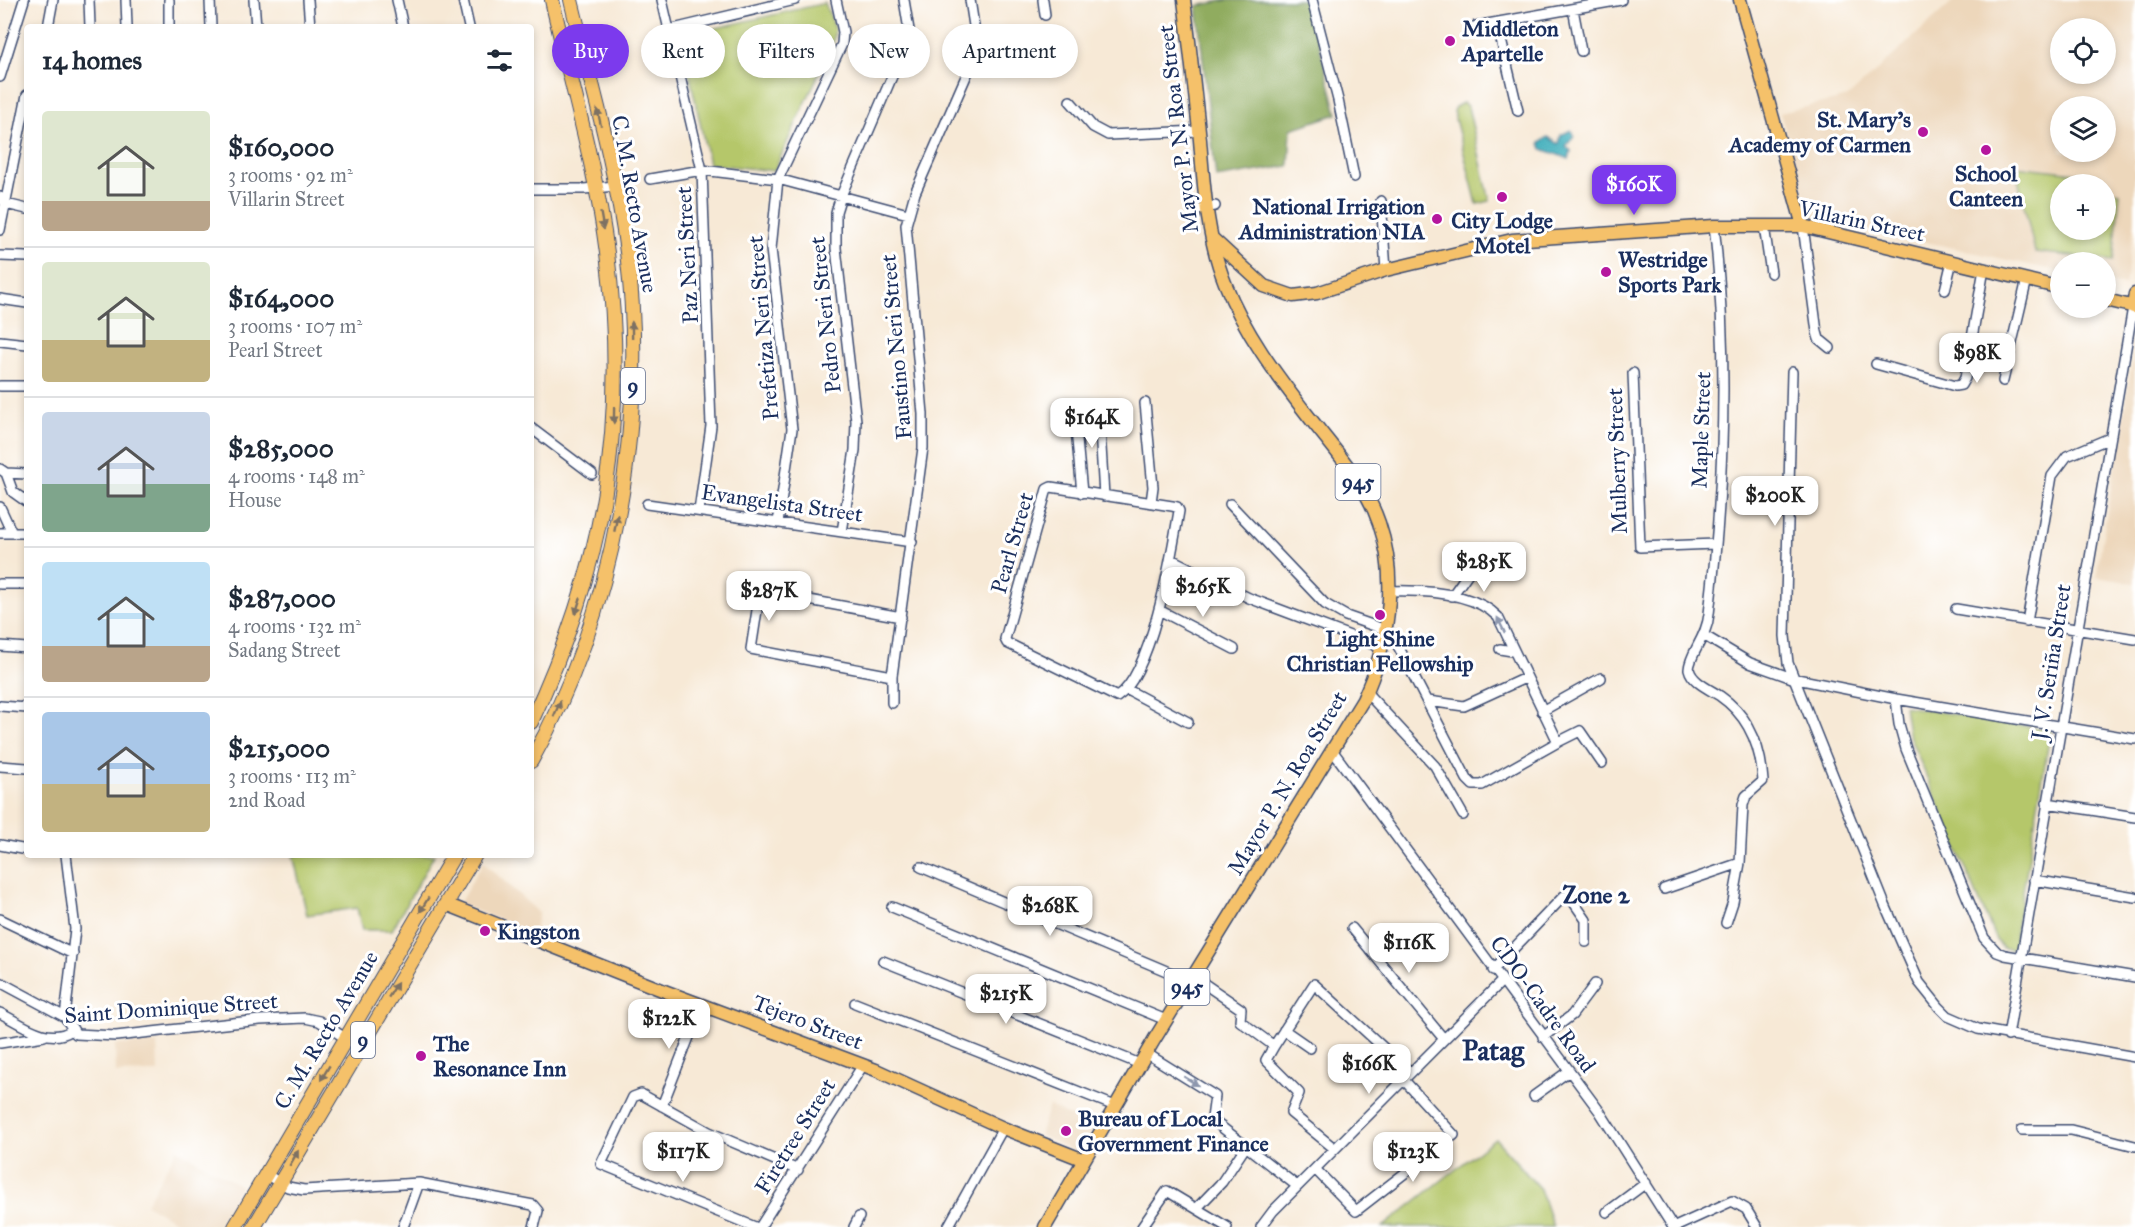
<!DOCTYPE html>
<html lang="en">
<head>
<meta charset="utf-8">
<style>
  :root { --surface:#fff; --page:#f6f6f7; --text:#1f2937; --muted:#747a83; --line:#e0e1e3; --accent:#7c3aed }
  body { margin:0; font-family:"IM FELL Great Primer",serif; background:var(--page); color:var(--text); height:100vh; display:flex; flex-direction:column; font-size:22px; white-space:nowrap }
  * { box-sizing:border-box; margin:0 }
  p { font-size:20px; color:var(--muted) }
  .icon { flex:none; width:33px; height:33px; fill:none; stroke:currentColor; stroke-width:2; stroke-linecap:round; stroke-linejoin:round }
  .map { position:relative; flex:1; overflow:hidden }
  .details { position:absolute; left:24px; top:24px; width:510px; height:834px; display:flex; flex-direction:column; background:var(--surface); border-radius:6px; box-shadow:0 3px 9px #0003 }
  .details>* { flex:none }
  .hud { position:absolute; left:552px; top:24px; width:570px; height:54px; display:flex; gap:12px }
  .controls { position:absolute; left:2050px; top:18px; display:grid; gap:12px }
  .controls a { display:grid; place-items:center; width:66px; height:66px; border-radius:50%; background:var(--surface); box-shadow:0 3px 9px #0003; font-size:30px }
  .price { position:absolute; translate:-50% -51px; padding:0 14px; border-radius:12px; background:#fff; color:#222; font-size:20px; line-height:39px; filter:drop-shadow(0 2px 3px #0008) }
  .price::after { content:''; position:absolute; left:50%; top:36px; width:18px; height:14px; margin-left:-9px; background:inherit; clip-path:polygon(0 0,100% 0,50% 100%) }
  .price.on { background:var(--accent); color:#fff }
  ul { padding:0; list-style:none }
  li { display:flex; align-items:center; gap:18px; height:150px; padding:0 18px }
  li+li { border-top:2px solid var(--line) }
  li span { display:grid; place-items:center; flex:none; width:168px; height:120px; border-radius:6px; color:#555 }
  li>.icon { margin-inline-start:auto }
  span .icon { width:72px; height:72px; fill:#fffc; stroke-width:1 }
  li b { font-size:26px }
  h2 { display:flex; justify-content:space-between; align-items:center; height:72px; padding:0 18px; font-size:26px }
  .tag { padding:0 21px; border-radius:27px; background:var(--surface); box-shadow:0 3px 9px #0003; font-size:21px; line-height:54px }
  .tag.on { background:var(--accent); color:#fff }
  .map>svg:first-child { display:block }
</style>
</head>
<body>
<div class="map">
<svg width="2135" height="1227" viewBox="0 0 2135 1227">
  <rect width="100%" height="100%" fill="#fff"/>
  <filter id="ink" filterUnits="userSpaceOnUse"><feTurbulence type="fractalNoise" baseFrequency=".0167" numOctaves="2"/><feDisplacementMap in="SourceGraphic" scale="12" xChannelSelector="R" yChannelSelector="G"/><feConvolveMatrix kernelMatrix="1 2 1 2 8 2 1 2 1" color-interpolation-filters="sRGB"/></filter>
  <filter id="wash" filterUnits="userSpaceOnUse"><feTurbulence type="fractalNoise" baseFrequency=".008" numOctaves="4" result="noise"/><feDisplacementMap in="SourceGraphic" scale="24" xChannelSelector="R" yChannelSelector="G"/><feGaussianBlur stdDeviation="1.35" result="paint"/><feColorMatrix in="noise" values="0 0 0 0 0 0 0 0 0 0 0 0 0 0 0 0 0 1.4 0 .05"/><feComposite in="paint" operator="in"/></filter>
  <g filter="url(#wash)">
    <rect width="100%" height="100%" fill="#f7e9d6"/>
    <path fill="#edd7bb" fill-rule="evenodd" d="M 1954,0 L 2135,0 L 2135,220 L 2125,286 L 2106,282 L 2106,262 L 2061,262 L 2061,272 L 1811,216 L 1780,113 L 1848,97 ZM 2061,28 L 2106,28 L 2106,74 L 2061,74 ZM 2061,106 L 2106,106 L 2106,152 L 2061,152 ZM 2061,184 L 2106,184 L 2106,230 L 2061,230 Z
      M 2135,346 L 2135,583 L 2096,577 Z
      M 483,862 L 539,913 L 534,933 L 459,904 Z
      M 157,1043 L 158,1072 L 116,1073 L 115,1045 Z
      M 1049,1106 L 1094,1128 L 1079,1154 L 1039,1135 Z
      M 177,1149 L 241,1186 L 218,1227 L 185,1227 L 146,1204 Z"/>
    <path fill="#b5c76a" stroke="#687b64" stroke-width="1.5" d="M 825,3 L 835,28 L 833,43 L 774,171 L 709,164 L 681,36 Z
      M 1463,103 L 1468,107 L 1490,201 L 1477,204 L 1453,111 L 1455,107 Z
      M 2015,166 L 2084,174 L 2083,184 L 2061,184 L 2061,230 L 2106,230 L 2106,191 L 2120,193 L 2113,261 L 2035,252 Z
      M 1904,706 L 2051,730 L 2013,949 L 2003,948 L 1996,940 L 1908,733 Z
      M 293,855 L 434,855 L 392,930 L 362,930 L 357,908 L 307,915 Z
      M 1495,1138 L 1540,1189 L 1553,1227 L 1383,1227 Z"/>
    <path fill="#90ac5e" stroke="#566e5e" stroke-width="1.5" d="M 1227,0 L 1308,0 L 1337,114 L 1291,129 L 1289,166 L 1216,178 L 1197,6 Z"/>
    <path fill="#3faebb" stroke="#2d6e8c" stroke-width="1.5" d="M 1571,130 L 1574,136 L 1566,146 L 1571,151 L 1569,159 L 1542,149 L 1540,143 L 1548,137 L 1559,144 L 1561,135 Z"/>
  </g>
  <g filter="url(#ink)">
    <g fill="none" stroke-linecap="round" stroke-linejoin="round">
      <defs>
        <path id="minor" d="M 89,0 L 90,27
          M 126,0 L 127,27
          M 169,0 L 169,27
          M 210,0 L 211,27
          M 254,0 L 256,27
          M 308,0 L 310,27
          M 397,0 L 403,27
          M 463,0 L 469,27
          M 662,0 L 702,170 L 711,426 L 699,511
          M 1043,0 L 1045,15
          M 1312,0 L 1338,100 L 1354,177
          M 1573,9 L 1581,51
          M 1497,23 L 1518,111
          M 1476,26 L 1621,0
          M 48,27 L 53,0
          M 669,30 L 795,0
          M 0,77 L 24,0
          M 1070,101 L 1093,127 L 1108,135 L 1199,131
          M 650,179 L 702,170 L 778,179 L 908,214
          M 531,189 L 584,189 L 615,186
          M 0,197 L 6,204 L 27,209
          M 1381,201 L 1386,270
          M 1197,209 L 1215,206
          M 1714,226 C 1729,354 1724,486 1709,614 C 1707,637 1690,653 1689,669 C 1692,682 1709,689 1720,696 C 1749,716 1761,747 1763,781 L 1746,796 L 1743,805 L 1740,863 L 1733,902 L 1726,923
          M 1764,226 L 1771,273
          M 1803,226 L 1817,332 L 1819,339 L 1830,348
          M 0,230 L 27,95
          M 0,256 L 27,257
          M 1945,290 L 1952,261
          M 0,299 L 27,303
          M 0,341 L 27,344
          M 1876,364 L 1955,386 L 1961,385 L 1965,378 L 1984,269
          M 1792,372 L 1785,636 L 1788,663 L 1885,905 L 1919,982 L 1939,1007 L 1948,1016 L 1978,1029 L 2135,1057
          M 1633,373 L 1640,547 L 1715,544
          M 2003,381 L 2027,279
          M 0,386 L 27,386
          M 1145,403 L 1153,487 L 1151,502
          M 1074,408 L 1082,493
          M 1099,413 L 1104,496
          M 531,428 L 592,474
          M 0,469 L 6,473 L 27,474
          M 6,473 L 13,492 L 27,502
          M 1051,487 L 1172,506 L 1177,507 L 1179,511 C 1172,552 1152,675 1117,697 L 1007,643 L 1005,639 L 1047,489 Z
          M 647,504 L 912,542
          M 1230,504 L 1325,604 L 1346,616 L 1386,630 L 1398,646 L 1467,779 L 1473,785 L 1482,785 L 1558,742 L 1498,617 C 1474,592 1421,590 1388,591
          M 0,507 L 12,533
          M 778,523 L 792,429 L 771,249 L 778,179 L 842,44 L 843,32 L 836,0
          M 842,532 L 855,450 L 856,421 L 836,248 L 836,212 L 841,196 L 908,39 L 909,30 L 904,0
          M 0,533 L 27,533
          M 1171,559 L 1249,598 L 1382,648
          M 0,584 L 27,584
          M 1452,596 L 1471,569
          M 1956,609 L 2135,639
          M 1159,610 L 1234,649
          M 2027,622 L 2052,476 L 2067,456 L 2110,438
          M 1705,636 L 1750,663 L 1792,678 L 1896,699 L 2135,739
          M 0,646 L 27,648
          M 1500,649 L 1512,651
          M 892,676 L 751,649 L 760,591 L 901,617
          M 1126,689 L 1188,722
          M 1366,692 L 1435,766 L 1463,815
          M 1896,699 L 1899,724 L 1906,749 L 1984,938 L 1997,952 L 2005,955 L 2135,977
          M 1428,701 L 1464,706 L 1525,678
          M 892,703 L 892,676 L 923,448 L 923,414 L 906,225 L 915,193 L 971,65 L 975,32 L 970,0
          M 0,706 L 27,708
          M 1542,711 L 1601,678
          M 1558,742 L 1580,731 L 1602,763
          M 1332,750 L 1600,1112 L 1673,1227
          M 0,766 L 27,768
          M 2047,803 L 2135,817
          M 0,845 L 27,850
          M 66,855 L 75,929 L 65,1017 L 76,1034 L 116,1036 L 260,1020 L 305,1018 L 319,1021 L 359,1047
          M 921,867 L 1190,981
          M 2034,880 L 2135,897
          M 1664,889 L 1740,863
          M 892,907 L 1166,1020
          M 0,919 L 73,954
          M 1352,928 L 1443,1038
          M 883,961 L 1140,1064
          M 1493,970 L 1564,896 L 1570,897 L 1586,920 L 1586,942
          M 1193,976 L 1241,1009 L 1240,1021 L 1274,1046 L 1266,1060 L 1299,1093 L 1291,1113 L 1335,1149
          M 0,982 L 65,1017
          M 855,1003 L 1115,1106
          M 0,1013 C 22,1024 48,1046 72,1030
          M 1284,1030 L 1310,1048
          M 2008,1036 L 2133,307
          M 1543,1037 L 1572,1015 L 1595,984
          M 0,1043 L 44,1036
          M 1274,1046 L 1314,984 L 1410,1072
          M 1146,1053 L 1215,1096 L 1212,1118 L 1215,1122 L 1297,1186
          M 1534,1096 L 1569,1071
          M 662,1106 L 702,1004
          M 2022,1130 L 2071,1130 L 2135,1146
          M 1315,1169 L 1356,1211 L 1454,1135 L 1403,1079
          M 265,1174 L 288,1187 L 304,1190 L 419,1183 L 533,1205 L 538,1211 L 534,1227
          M 1197,1208 L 1222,1182 L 1246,1146
          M 1607,1212 L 1646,1183
          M 403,1227 L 419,1183
          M 755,1227 L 601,1164 L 633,1097 L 641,1094 L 709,1132 L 798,1170
          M 760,1227 L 863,1065
          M 854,1227 L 859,1217
          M 948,1227 L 1003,1128
          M 1142,1227 L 1167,1191 L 1227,1227
          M 1261,1227 L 1273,1211 L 1502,981
          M 1675,1227 L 1732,1201 L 1746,1209 L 1757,1227"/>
        <path id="major" d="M 1740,0 L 1803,226
          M 1213,239 L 1264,286 L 1293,296 L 1317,293 L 1386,270 L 1512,240 L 1714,226 L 1803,226 L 2061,288
          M 2106,300 L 2135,307
          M 2133,307 L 2135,294
          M 446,904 L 667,992 L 876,1070 L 1003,1128 L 1084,1160
          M 1045,1227 L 1154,1040 L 1363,700 C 1388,646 1399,581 1379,523 C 1366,484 1335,450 1309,417 C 1277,376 1244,332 1225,283 C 1207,238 1204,188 1200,140 C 1195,93 1190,47 1184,0"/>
        <path id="highway" d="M 531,722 C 604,566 629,425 607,253 C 596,168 571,84 552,0
          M 531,761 C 615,613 648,421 627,252 C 616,167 591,83 571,0
          M 235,1227 L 454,855
          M 254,1227 L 475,855"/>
      </defs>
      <use href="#minor" stroke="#3c4b70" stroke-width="12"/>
      <use href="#major" stroke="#3c4b70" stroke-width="15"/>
      <use href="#highway" stroke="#3c4b70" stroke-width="16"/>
      <use href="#minor" stroke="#fff" stroke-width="9"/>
      <use href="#major" stroke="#f5c16b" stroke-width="12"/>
      <use href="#highway" stroke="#f5c16b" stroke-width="14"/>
    </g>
    <defs><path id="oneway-solid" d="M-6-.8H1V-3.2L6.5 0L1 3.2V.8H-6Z" transform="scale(1.5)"/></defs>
    <g fill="#7d7164">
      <use href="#oneway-solid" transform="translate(599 117) rotate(-103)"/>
      <use href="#oneway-solid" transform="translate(602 221) rotate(80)"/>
      <use href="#oneway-solid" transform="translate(632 330) rotate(-91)"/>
      <use href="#oneway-solid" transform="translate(614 415) rotate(91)"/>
      <use href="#oneway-solid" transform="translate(616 523) rotate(-79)"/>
      <use href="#oneway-solid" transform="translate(578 606) rotate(108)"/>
      <use href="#oneway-solid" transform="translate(557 709) rotate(-66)"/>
      <use href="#oneway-solid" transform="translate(424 905) rotate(121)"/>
      <use href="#oneway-solid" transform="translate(393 990) rotate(-58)"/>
      <use href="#oneway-solid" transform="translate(325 1073) rotate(121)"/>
      <use href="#oneway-solid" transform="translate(294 1158) rotate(-60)"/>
    </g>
    <g fill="#8d97ae">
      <use href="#oneway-solid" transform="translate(1501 625) rotate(-116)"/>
      <use href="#oneway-solid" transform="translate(1191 1081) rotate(32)"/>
    </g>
  </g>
  <g fill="#b5179e" stroke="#fff" stroke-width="2">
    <circle cx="1450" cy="41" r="6"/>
    <circle cx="1923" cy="132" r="6"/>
    <circle cx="1986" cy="150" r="6"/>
    <circle cx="1502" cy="197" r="6"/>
    <circle cx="1437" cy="219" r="6"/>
    <circle cx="1606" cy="272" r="6"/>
    <circle cx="1380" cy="615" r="6"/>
    <circle cx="485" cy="931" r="6"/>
    <circle cx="421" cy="1056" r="6"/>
    <circle cx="1066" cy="1131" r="6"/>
  </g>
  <g text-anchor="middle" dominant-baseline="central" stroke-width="6" stroke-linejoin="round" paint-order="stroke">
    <g fill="#fff" stroke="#5f6d8e" stroke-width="1.5">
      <rect x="621" y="368" width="24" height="36" rx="4.5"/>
      <rect x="1335.5" y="464" width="45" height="36" rx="4.5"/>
      <rect x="1164.5" y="969" width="45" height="36" rx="4.5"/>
      <rect x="351" y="1022" width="24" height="36" rx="4.5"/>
    </g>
    <g font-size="21" font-weight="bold" fill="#1b2f5e">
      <text x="633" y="386">9</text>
      <text x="1358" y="482">945</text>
      <text x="1187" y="987">945</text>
      <text x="363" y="1040">9</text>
    </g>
    <g font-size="22" font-weight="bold" fill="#1b2f5e" stroke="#fff" text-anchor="start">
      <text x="1462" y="28">Middleton<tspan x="1462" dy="25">Apartelle</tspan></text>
      <text x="1911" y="119" text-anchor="end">St. Mary’s<tspan x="1911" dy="25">Academy of Carmen</tspan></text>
      <text x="1986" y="173" text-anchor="middle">School<tspan x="1986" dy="25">Canteen</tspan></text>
      <text x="1425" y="206" text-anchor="end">National Irrigation<tspan x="1425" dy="25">Administration NIA</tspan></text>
      <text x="1502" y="220" text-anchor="middle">City Lodge<tspan x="1502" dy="25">Motel</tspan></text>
      <text x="1618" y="259">Westridge<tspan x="1618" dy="25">Sports Park</tspan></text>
      <text x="1380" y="638" text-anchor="middle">Light Shine<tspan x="1380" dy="25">Christian Fellowship</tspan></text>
      <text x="497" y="931">Kingston</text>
      <text x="433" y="1043">The<tspan x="433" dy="25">Resonance Inn</tspan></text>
      <text x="1078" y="1118">Bureau of Local<tspan x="1078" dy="25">Government Finance</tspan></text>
    </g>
    <g font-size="22" fill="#1b2f5e" stroke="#fff">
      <text transform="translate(1178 129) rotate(-97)">Mayor P. N. Roa Street</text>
      <text transform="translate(635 204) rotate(80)">C. M. Recto Avenue</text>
      <text transform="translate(1862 221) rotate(12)">Villarin Street</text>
      <text transform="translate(687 255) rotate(-93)">Paz Neri Street</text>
      <text transform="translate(825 315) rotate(-96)">Pedro Neri Street</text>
      <text transform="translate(763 328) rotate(-95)">Prefetiza Neri Street</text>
      <text transform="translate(896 347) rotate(-95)">Faustino Neri Street</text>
      <text transform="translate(1701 430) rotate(-88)">Maple Street</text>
      <text transform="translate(1617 461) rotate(-92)">Mulberry Street</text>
      <text transform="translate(782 503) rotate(8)">Evangelista Street</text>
      <text transform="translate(1012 543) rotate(-74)">Pearl Street</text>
      <text transform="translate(2051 662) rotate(-81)">J. V. Seriña Street</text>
      <text transform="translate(1287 783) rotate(-59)">Mayor P. N. Roa Street</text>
      <text transform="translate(1543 1004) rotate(54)">CDO-Cadre Road</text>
      <text transform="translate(171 1008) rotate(-4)">Saint Dominique Street</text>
      <text transform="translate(808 1022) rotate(21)">Tejero Street</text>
      <text transform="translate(326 1030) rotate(-59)">C. M. Recto Avenue</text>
      <text transform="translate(795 1136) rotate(-58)">Firetree Street</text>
    </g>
    <g font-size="24" font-weight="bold" fill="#1b2f5e" stroke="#fff">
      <text x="1596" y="895">Zone 2</text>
    </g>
    <g font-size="28" font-weight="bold" fill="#1b2f5e" stroke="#fff">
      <text x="1493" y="1050">Patag</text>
    </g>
  </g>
</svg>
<div class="controls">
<a><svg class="icon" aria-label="locate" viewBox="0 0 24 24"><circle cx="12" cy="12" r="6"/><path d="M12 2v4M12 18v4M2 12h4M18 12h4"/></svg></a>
<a><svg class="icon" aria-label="layers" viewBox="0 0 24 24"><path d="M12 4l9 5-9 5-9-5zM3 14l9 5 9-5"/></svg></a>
<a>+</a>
<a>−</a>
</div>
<b class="price on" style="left:1634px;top:216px">$160K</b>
<b class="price" style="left:1977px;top:384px">$98K</b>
<b class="price" style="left:1092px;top:449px">$164K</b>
<b class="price" style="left:1775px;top:527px">$200K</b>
<b class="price" style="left:1484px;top:593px">$285K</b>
<b class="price" style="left:1203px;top:618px">$265K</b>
<b class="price" style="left:769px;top:622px">$287K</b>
<b class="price" style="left:1050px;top:937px">$268K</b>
<b class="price" style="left:1409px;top:974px">$116K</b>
<b class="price" style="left:1006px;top:1025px">$215K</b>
<b class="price" style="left:669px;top:1050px">$122K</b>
<b class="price" style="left:1369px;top:1095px">$166K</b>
<b class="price" style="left:683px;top:1183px">$117K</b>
<b class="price" style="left:1413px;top:1183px">$123K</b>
<div class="hud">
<a class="tag on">Buy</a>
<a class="tag">Rent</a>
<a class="tag">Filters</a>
<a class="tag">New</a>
<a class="tag">Apartment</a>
</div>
<section class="details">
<h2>14 homes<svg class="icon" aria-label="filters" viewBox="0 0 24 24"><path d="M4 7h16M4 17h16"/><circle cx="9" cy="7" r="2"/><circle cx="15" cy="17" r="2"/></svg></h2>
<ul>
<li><span style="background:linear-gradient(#dfe7d0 75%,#b9a48a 0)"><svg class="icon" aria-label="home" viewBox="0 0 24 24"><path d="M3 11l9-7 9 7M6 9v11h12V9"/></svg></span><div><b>$160,000</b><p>3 rooms · 92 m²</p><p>Villarin Street</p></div></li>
<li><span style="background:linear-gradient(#dfe7d0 65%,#c2b280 0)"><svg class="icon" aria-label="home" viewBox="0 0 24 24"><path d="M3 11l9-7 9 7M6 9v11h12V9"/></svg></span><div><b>$164,000</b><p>3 rooms · 107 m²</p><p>Pearl Street</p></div></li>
<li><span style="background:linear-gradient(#c9d6e8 60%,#7fa58c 0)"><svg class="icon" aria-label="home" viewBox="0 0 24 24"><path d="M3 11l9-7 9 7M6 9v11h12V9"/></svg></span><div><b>$285,000</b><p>4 rooms · 148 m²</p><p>House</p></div></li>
<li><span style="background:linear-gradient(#bfe0f5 70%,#b9a48a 0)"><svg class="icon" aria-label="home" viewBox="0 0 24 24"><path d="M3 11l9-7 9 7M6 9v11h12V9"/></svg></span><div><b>$287,000</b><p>4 rooms · 132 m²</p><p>Sadang Street</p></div></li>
<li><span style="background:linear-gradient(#a9c7e8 60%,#c2b280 0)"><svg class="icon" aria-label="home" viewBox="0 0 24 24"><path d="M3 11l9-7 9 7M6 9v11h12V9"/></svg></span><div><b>$215,000</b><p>3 rooms · 113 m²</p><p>2nd Road</p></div></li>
</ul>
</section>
</div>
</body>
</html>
